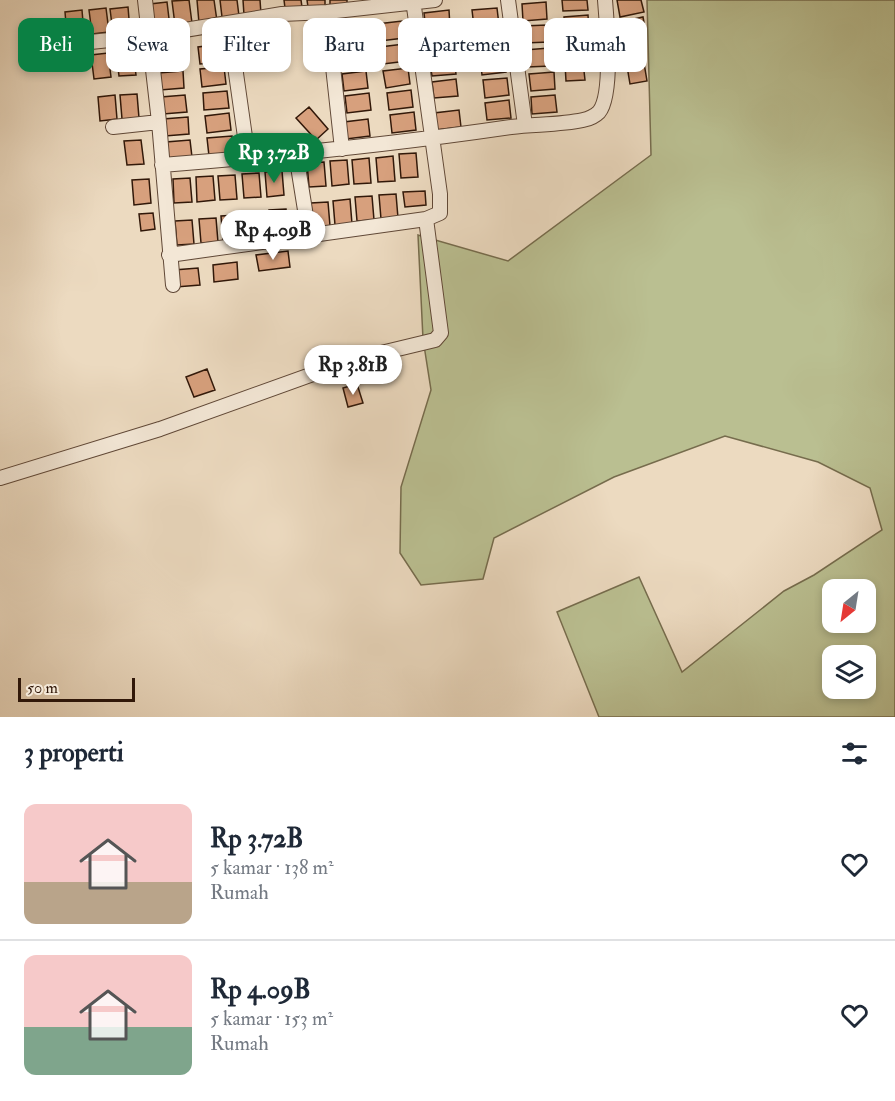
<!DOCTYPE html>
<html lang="id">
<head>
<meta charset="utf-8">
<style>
  :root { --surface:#fff; --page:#f6f6f7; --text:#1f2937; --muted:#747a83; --line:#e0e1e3; --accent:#0b8043 }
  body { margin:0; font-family:"IM FELL Double Pica",serif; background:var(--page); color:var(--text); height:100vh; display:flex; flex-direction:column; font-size:22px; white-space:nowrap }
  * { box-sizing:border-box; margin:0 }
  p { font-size:20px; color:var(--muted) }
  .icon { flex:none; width:33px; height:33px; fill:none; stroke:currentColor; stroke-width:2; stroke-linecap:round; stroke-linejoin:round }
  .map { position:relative; height:717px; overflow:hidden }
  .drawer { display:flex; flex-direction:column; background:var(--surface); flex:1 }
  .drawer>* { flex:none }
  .banner { position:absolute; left:18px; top:18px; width:860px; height:54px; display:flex; gap:12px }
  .needle { width:39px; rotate:210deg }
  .controls { position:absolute; left:822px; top:579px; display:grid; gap:12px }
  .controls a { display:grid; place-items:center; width:54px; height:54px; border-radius:12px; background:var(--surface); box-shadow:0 3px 9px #0003; font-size:30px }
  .scale { position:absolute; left:18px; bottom:15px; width:117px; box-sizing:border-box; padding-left:6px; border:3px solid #311809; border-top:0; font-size:16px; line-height:21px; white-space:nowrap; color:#311809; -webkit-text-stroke:4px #f3e7d6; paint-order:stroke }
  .price { position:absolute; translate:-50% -51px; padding:0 14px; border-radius:21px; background:#fff; color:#222; font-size:20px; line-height:39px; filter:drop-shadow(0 2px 3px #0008) }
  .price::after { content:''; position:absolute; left:50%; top:36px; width:18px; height:14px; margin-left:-9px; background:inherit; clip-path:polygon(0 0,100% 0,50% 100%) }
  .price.active { background:var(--accent); color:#fff }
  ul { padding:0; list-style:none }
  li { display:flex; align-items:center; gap:18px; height:150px; padding:0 24px }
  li+li { border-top:2px solid var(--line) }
  li span { display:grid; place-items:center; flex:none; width:168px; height:120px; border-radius:12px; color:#555 }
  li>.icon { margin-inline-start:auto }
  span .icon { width:72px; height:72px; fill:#fffc; stroke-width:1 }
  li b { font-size:26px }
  h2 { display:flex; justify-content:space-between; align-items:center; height:72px; padding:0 24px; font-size:26px }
  .tag { padding:0 21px; border-radius:12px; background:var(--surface); box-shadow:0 3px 9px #0003; font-size:21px; line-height:54px }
  .tag.active { background:var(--accent); color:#fff }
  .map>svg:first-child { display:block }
</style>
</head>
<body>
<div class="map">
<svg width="895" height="717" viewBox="0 0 895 717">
  <rect width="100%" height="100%" fill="#ecdac0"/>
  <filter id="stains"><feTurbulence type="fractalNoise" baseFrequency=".00333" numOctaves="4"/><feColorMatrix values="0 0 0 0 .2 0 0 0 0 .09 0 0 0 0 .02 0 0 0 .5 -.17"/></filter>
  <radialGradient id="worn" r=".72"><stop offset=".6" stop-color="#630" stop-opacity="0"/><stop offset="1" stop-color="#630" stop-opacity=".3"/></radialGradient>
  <path fill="#babf91" stroke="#766c4d" stroke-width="1.5" fill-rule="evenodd" d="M 647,0 L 895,0 L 895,717 L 599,717 L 557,612 L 639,577 L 682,672 L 784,591 L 814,575 L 882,530 L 870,488 L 818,462 L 725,436 L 614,477 L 494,538 L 483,579 L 421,585 L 400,553 L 401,487 L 431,390 L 423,339 L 418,235 L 508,261 L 651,155 ZM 832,590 L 866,590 L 866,622 L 832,622 ZM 832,656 L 866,656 L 866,688 L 832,688 Z"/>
  <path fill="#d7a07d" stroke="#311809" stroke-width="1.5" d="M 189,0 L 192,23 L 175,25 L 172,1 Z
    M 197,0 L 214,0 L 217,21 L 199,23 Z
    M 220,0 L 237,0 L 239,16 L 222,17 Z
    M 243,0 L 260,0 L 261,14 L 244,15 Z
    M 284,0 L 301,0 L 302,7 L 285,8 Z
    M 307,0 L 325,0 L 325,6 L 308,7 Z
    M 330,0 L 347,0 L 347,4 L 330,5 Z
    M 562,0 L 587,0 L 588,10 L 563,11 Z
    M 617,0 L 641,0 L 644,12 L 620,17 Z
    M 167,2 L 170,27 L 152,29 L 150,4 Z
    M 546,2 L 547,19 L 523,21 L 522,4 Z
    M 128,7 L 130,31 L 113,33 L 110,9 Z
    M 106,8 L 109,32 L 92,34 L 89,10 Z
    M 497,8 L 499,25 L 474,27 L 472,10 Z
    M 82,10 L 84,34 L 67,36 L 65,12 Z
    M 449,10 L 450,27 L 426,30 L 424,13 Z
    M 588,15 L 589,32 L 565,34 L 564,17 Z
    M 643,17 L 646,34 L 623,38 L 620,22 Z
    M 402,21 L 404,38 L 380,41 L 377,24 Z
    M 360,25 L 362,42 L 338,45 L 335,28 Z
    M 547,25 L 549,42 L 524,43 L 523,26 Z
    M 499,30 L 501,47 L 477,50 L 475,33 Z
    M 451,33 L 453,50 L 429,52 L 427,35 Z
    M 586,43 L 587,60 L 563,62 L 562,45 Z
    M 222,44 L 224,62 L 200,64 L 198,47 Z
    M 404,44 L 407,61 L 383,64 L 380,47 Z
    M 363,47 L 365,64 L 341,67 L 338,50 Z
    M 180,48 L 182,65 L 158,68 L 156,51 Z
    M 549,48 L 551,66 L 527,67 L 525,50 Z
    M 133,51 L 136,75 L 119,76 L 116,52 Z
    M 108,53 L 111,77 L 94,79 L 91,55 Z
    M 504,56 L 506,72 L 482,75 L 480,58 Z
    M 454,57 L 456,74 L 432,76 L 429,59 Z
    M 583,62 L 585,80 L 566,81 L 565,64 Z
    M 644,63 L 647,81 L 630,84 L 627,66 Z
    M 224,67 L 226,84 L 202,87 L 200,69 Z
    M 408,68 L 410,84 L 386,88 L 383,71 Z
    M 183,71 L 184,88 L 160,90 L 158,73 Z
    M 366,71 L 368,88 L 344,91 L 342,74 Z
    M 554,72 L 555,89 L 531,91 L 529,74 Z
    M 507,78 L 509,95 L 485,98 L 483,80 Z
    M 456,79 L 458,96 L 434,98 L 432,82 Z
    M 411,90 L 413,107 L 389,110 L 387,93 Z
    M 227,91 L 229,108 L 204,110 L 203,93 Z
    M 369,93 L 371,110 L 347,113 L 345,96 Z
    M 137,94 L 139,118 L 122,119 L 120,95 Z
    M 115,95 L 117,119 L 100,121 L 98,97 Z
    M 185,95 L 187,112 L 163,114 L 161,97 Z
    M 555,95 L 557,112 L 532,114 L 531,97 Z
    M 509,100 L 511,118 L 487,120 L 485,103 Z
    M 309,107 L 328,129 L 316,140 L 296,118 Z
    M 459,110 L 461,127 L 436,130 L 434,113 Z
    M 414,112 L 416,130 L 392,133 L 390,115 Z
    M 229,113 L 231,130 L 207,133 L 205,116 Z
    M 188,117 L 189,134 L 165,136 L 163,119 Z
    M 368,119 L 370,136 L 346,139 L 344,122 Z
    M 232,136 L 233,153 L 209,156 L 207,138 Z
    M 141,140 L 144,164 L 127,165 L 124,141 Z
    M 190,140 L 192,157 L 167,159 L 166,142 Z
    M 416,153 L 418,177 L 401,178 L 399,154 Z
    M 393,156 L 395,181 L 378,182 L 376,158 Z
    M 369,158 L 371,183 L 354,184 L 352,160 Z
    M 347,160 L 349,184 L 332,186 L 330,161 Z
    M 324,162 L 326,186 L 309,187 L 307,163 Z
    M 282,171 L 284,195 L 267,197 L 265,172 Z
    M 259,173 L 261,197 L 244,198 L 242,174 Z
    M 235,175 L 237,199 L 220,200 L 218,176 Z
    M 213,176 L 215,200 L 197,202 L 196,177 Z
    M 190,178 L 192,202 L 174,203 L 173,179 Z
    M 149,179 L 151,203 L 134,205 L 132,180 Z
    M 425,191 L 426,205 L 405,207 L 403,192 Z
    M 396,194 L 398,218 L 381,219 L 379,195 Z
    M 372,196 L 374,220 L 357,221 L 355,197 Z
    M 350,199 L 352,224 L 335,225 L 333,201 Z
    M 328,202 L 330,226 L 313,227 L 311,203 Z
    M 286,209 L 288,233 L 271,235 L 269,210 Z
    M 262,212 L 264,236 L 247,237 L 245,213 Z
    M 153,213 L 155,229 L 141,231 L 139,214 Z
    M 238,215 L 240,239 L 223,240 L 221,216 Z
    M 216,218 L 218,242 L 201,243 L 199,219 Z
    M 192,220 L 194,244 L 177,245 L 175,221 Z
    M 288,251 L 290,267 L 259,271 L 256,255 Z
    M 237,262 L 238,279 L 214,282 L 213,265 Z
    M 198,268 L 200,285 L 176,287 L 174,270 Z
    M 207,369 L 215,390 L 194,397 L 186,377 Z
    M 357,384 L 363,403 L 348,407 L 343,388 Z"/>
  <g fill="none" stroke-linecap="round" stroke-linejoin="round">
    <defs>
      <path id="street" d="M 145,0 L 159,122 L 173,285
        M 508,0 L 525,125
        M 327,12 L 342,149
        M 229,24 L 248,158
        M 81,43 L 148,36 L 282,14 L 327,12 L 435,0
        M 113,127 L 159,122
        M 296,154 L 309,235
        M 162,165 C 279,156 395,144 511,127 C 535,124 560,125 583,120 C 588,119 595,116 599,112 C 613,95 607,24 605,0
        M 169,255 L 426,219 L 440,213 L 440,194 L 413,0
        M 0,478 L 160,429 L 352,360 L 435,340 L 441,333 L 426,219"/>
    </defs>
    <use href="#street" stroke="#604837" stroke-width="16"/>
    <use href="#street" stroke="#f3e7d6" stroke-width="14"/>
  </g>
  <rect width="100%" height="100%" filter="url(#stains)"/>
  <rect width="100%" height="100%" fill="url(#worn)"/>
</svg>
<div class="controls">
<a><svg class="needle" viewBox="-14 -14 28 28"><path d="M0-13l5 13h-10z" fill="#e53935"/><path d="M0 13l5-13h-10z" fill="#747a83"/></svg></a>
<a><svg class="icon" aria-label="layers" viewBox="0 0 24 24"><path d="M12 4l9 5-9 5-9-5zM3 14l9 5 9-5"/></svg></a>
</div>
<div class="scale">50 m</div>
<b class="price active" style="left:274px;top:184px">Rp 3.72B</b>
<b class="price" style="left:273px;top:261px">Rp 4.09B</b>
<b class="price" style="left:353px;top:396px">Rp 3.81B</b>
<div class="banner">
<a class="tag active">Beli</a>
<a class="tag">Sewa</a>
<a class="tag">Filter</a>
<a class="tag">Baru</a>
<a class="tag">Apartemen</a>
<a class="tag">Rumah</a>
</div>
</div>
<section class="drawer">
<h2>3 properti<svg class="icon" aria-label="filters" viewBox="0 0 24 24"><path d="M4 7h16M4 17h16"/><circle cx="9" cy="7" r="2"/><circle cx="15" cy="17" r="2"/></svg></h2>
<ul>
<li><span style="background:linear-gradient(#f6c9c9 65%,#b9a48a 0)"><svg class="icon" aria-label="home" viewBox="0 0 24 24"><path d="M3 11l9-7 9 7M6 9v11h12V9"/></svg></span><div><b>Rp 3.72B</b><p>5 kamar · 138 m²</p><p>Rumah</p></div><svg class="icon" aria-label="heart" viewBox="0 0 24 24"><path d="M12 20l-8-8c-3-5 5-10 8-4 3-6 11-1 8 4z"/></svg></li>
<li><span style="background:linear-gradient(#f6c9c9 60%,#7fa58c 0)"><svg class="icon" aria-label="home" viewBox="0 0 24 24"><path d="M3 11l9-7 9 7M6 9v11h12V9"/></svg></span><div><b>Rp 4.09B</b><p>5 kamar · 153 m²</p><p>Rumah</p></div><svg class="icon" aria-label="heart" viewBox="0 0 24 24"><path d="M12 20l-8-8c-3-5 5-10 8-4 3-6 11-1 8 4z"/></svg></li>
</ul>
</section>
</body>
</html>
